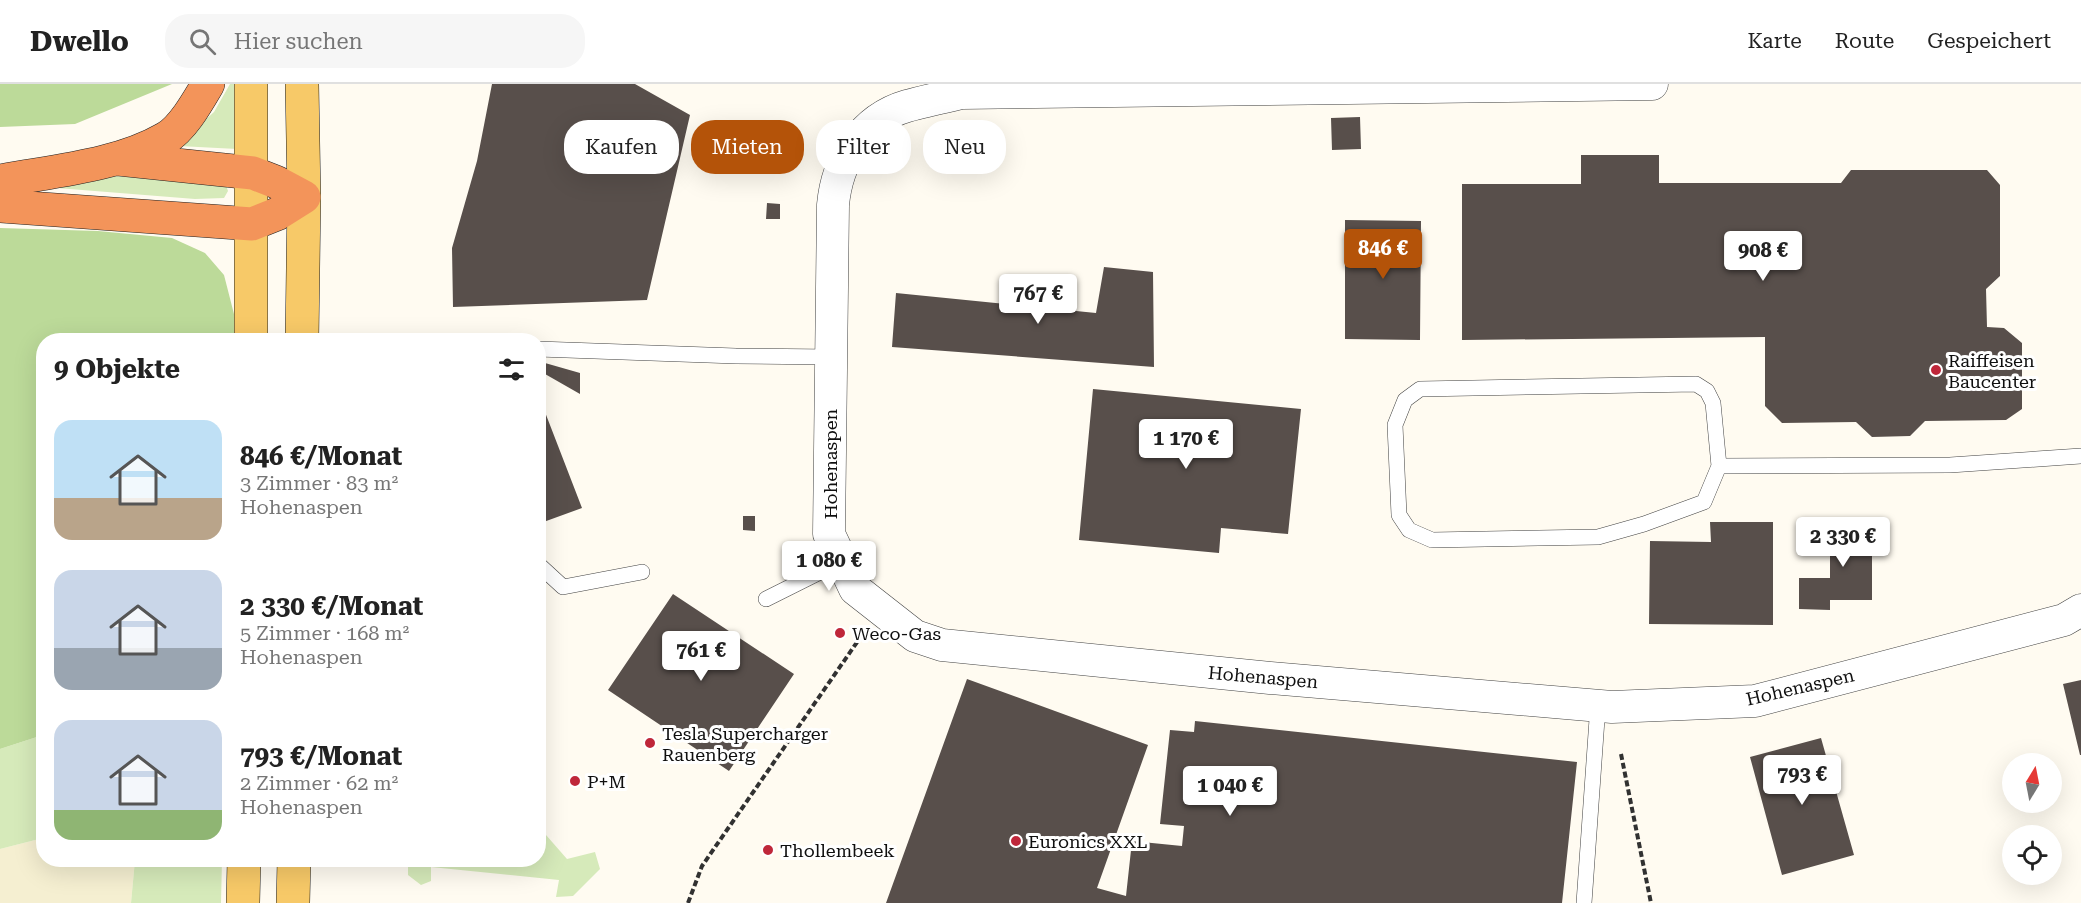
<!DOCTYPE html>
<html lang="de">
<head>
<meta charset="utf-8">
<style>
  :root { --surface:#fff; --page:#f6f6f6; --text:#222; --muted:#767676; --line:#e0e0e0; --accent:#b45309 }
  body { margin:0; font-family:"Roboto Serif",serif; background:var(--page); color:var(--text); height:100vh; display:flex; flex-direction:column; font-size:22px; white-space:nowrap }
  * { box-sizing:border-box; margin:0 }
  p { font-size:20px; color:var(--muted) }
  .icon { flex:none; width:33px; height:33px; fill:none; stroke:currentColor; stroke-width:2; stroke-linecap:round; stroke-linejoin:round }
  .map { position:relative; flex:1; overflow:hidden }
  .sheet { position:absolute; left:36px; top:249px; width:510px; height:534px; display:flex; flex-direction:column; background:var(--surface); border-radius:24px; box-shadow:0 6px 24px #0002 }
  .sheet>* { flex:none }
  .top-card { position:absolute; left:564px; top:36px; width:570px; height:54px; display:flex; gap:12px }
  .needle { width:39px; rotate:10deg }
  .controls { position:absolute; left:2002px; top:669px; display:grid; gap:12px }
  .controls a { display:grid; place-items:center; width:60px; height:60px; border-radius:50%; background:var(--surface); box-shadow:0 6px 24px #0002; font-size:30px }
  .price { position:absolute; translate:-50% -51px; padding:0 14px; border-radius:6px; background:#fff; color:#222; font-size:20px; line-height:39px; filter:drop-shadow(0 2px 3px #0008) }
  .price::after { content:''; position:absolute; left:50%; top:36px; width:18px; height:14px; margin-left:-9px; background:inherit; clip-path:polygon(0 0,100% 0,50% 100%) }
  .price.current { background:var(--accent); color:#fff }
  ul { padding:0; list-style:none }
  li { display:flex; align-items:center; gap:18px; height:150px; padding:0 18px }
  li span { display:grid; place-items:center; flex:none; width:168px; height:120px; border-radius:18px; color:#555 }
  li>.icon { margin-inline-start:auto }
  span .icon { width:72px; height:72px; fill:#fffc; stroke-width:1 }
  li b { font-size:26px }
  h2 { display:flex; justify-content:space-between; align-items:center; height:72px; padding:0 18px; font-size:26px }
  .pill { padding:0 21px; border-radius:24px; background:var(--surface); box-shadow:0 6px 24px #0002; font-size:21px; line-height:54px }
  .pill.current { background:var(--accent); color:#fff }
  header { display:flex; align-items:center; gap:36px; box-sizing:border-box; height:84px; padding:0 30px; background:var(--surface); border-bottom:2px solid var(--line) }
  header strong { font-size:28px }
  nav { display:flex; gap:33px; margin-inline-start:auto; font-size:21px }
  .search { width:420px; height:54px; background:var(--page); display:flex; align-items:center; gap:15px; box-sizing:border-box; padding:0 21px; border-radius:24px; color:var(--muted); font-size:22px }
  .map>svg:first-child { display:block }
</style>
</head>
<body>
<header>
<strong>Dwello</strong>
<div class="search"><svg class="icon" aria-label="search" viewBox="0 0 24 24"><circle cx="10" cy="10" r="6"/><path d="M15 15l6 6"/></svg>Hier suchen</div>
<nav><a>Karte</a><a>Route</a><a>Gespeichert</a></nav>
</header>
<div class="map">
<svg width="2081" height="819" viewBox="0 0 2081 819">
  <rect width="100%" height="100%" fill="#fffbf1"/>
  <path fill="#f5efd1" d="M 43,754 L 44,776 L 135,776 L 131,819 L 0,819 L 0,765 Z"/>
  <path fill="#d6eaba" d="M 230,0 L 236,0 L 237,65 L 179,62 L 178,60 L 214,28 Z
    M 56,91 L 198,94 L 226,101 L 228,107 L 224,114 L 195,115 L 57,104 Z
    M 43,651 L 43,754 L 0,765 L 0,665 Z
    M 539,743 L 567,775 L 595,768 L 600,785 L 573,812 L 556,813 L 559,796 L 431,783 L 431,797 L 421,801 L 408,791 L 408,776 L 538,776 Z
    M 135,776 L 222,776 L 221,819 L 131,819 Z"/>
  <path fill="#bcda99" d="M 0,0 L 172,0 L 75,40 L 0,43 Z
    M 0,144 L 98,147 L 172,154 L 205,169 L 224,191 L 235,234 L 234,256 L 44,256 L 43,651 L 0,665 Z"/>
  <path fill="#584f4b" d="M 492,0 L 635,0 L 690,31 L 647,216 L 453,223 L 452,164 L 477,77 Z
    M 1360,33 L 1361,65 L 1332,66 L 1331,34 Z
    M 1581,71 L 1659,71 L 1659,99 L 1841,99 L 1851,86 L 1987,86 L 2000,101 L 2000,192 L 1986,205 L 1987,243 L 2004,244 L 2022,259 L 2022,325 L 2006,336 L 1925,337 L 1910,352 L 1872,353 L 1856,338 L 1782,339 L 1765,322 L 1765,253 L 1462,256 L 1462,100 L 1581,100 Z
    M 767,119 L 780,120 L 780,135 L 766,135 Z
    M 1345,136 L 1421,137 L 1420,256 L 1345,255 Z
    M 1104,183 L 1153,188 L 1154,283 L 892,263 L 896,209 L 1096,229 Z
    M 538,277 L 580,289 L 580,310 L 538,286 Z
    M 1093,305 L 1301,325 L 1288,450 L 1221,444 L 1219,469 L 1079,456 Z
    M 538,310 L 582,424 L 538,440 Z
    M 743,432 L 755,432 L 755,447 L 743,446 Z
    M 1830,437 L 1872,437 L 1872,516 L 1830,516 L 1830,526 L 1799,525 L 1799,494 L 1830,494 Z
    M 1710,438 L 1773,438 L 1773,541 L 1649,540 L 1650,457 L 1711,458 Z
    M 673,510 L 794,590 L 729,687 L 608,606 Z
    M 967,595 L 1148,661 L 1097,804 L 1126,812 L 1132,757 L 1182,762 L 1184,742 L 1160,740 L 1170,646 L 1194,648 L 1195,637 L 1577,678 L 1562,819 L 886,819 Z
    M 2081,596 L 2081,671 L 2080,671 L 2063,600 Z
    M 1821,654 L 1854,771 L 1782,791 L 1750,673 Z"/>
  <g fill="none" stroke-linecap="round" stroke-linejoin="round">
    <defs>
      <path id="service" d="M 538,265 L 736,272 L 830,273
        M 1696,300 L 1707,307 L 1713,319 L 1719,382 L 1704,418 L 1644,440 L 1598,453 L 1432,456 L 1409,446 L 1399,431 L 1395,341 L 1405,316 L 1420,305 Z
        M 1719,382 L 1950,381 L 2081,372
        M 538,480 L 563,503 L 642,488
        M 766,515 L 842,477
        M 1584,819 L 1598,621"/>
      <path id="minor" d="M 1652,0 L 962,9 C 944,13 925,17 907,22 C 862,35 837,77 833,121 L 829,450 L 855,505 L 915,552 L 942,561 L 1270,594 L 1612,623 L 1755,617 L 2064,536 L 2081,526"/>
      <path id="primary" d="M 302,0 L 304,113 L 302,256
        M 251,256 L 251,0
        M 243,819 L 244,776
        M 293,819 L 294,776"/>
      <path id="motorway" d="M 0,97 C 53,87 118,82 166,54 C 183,44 198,17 208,0
        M 0,122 L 252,140 L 277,130 L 304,113 L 276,98 L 253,89 L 118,75"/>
    </defs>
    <use href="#service" stroke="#424242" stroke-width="16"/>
    <use href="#minor" stroke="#424242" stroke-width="33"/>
    <use href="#primary" stroke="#202020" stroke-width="34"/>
    <use href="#motorway" stroke="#202020" stroke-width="34"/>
    <path stroke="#313131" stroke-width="4" stroke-dasharray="6 3" stroke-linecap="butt" d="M 1621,670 L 1651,819
      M 688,819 L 702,782 L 862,551"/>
    <use href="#service" stroke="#fff" stroke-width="15"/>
    <use href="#minor" stroke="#fff" stroke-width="32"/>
    <use href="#primary" stroke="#f7c968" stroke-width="33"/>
    <use href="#motorway" stroke="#f3945a" stroke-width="33"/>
  </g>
  <g fill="#bf273a" stroke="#fff" stroke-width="2">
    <circle cx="1936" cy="286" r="6"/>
    <circle cx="840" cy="549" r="6"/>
    <circle cx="650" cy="659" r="6"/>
    <circle cx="575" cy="697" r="6"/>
    <circle cx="1016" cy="757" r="6"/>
    <circle cx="768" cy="766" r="6"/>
  </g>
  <g text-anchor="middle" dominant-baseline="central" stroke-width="6" stroke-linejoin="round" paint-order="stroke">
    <g font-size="18" fill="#0f0f0f" stroke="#fff" text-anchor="start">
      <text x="1948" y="276">Raiffeisen<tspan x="1948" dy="21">Baucenter</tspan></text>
      <text x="852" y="549">Weco-Gas</text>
      <text x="662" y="649">Tesla Supercharger<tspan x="662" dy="21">Rauenberg</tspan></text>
      <text x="587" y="697">P+M</text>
      <text x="1028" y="757">Euronics XXL</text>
      <text x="780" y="766">Thollembeek</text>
    </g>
    <g font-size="18" fill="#0f0f0f" stroke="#fff">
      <text transform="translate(830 380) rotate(-90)">Hohenaspen</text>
      <text transform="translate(1263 593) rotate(5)">Hohenaspen</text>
      <text transform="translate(1800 603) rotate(-13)">Hohenaspen</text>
    </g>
  </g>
</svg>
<div class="controls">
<a><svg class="needle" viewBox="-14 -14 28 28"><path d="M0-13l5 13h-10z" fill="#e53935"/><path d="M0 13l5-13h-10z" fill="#767676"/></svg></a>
<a><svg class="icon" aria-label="locate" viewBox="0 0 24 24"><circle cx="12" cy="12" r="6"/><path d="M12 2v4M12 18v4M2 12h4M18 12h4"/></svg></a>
</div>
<b class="price current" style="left:1383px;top:196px">846 €</b>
<b class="price" style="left:1763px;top:198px">908 €</b>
<b class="price" style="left:1038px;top:241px">767 €</b>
<b class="price" style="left:1186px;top:386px">1 170 €</b>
<b class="price" style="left:1843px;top:484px">2 330 €</b>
<b class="price" style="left:829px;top:508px">1 080 €</b>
<b class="price" style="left:701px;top:598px">761 €</b>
<b class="price" style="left:1802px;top:722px">793 €</b>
<b class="price" style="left:1230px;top:733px">1 040 €</b>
<div class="top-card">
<a class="pill">Kaufen</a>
<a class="pill current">Mieten</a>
<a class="pill">Filter</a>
<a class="pill">Neu</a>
</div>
<section class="sheet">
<h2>9 Objekte<svg class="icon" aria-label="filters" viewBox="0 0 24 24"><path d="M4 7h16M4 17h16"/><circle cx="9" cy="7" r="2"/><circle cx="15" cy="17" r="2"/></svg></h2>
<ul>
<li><span style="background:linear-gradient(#bfe0f5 65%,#b9a48a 0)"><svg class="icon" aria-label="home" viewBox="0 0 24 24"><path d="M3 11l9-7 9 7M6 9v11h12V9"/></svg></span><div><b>846 €/Monat</b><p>3 Zimmer · 83 m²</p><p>Hohenaspen</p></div></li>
<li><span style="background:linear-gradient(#c9d6e8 65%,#9aa5b1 0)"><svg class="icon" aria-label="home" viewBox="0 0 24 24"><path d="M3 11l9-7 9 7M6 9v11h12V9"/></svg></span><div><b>2 330 €/Monat</b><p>5 Zimmer · 168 m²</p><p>Hohenaspen</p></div></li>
<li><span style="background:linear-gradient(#c9d6e8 75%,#8fb573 0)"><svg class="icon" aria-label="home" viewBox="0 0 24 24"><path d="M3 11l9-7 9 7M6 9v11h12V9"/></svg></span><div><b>793 €/Monat</b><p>2 Zimmer · 62 m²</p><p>Hohenaspen</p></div></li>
</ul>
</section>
</div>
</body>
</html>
